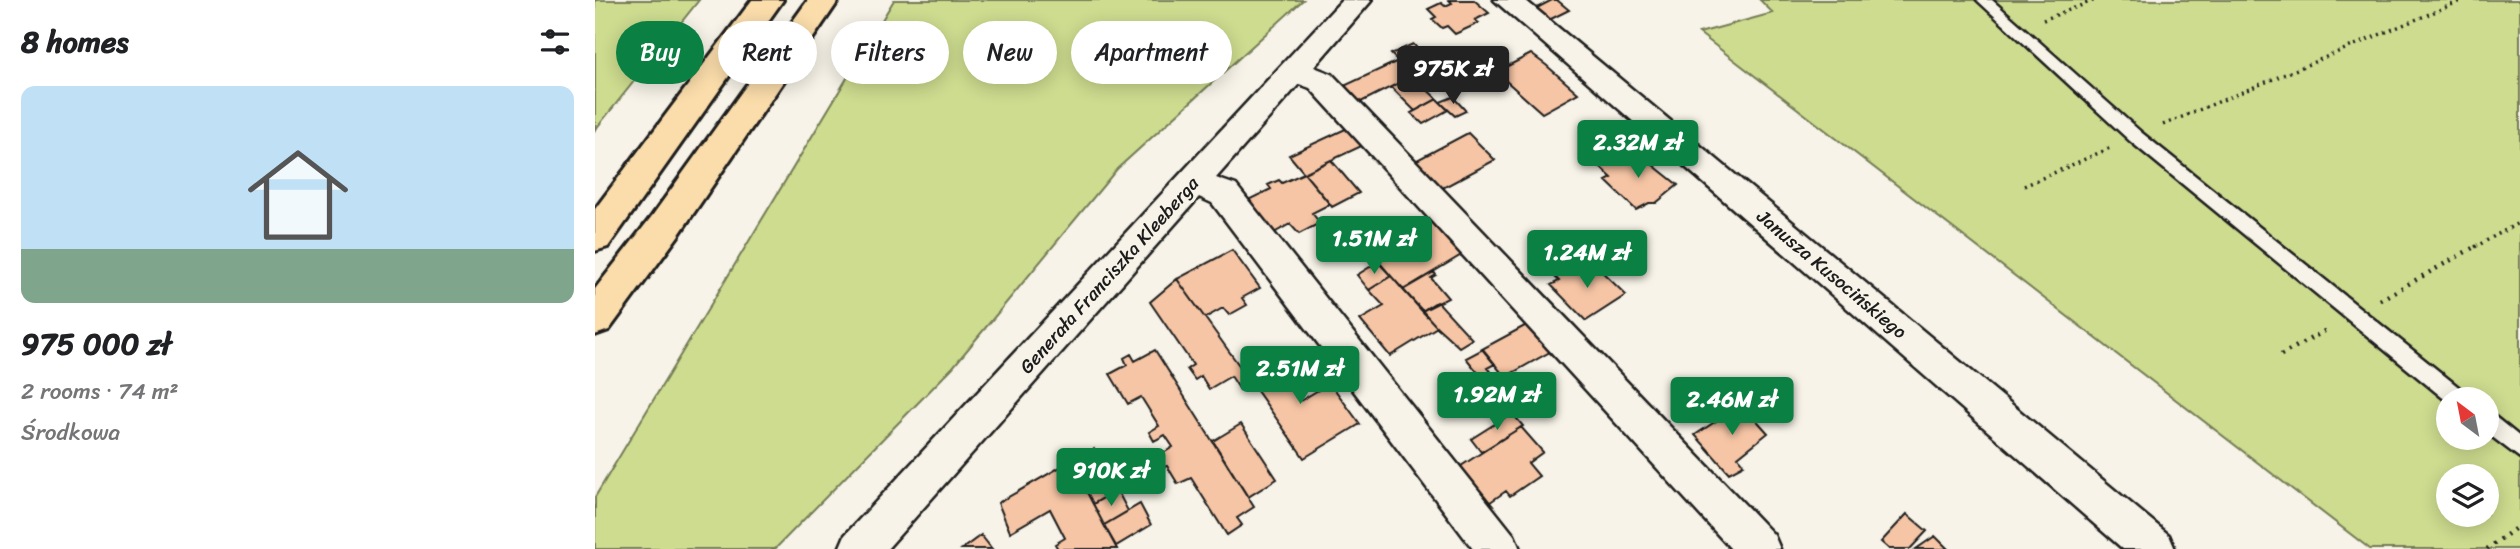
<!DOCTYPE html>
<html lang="en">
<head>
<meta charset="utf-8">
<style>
  :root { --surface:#fff; --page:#f2f2f2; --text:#202124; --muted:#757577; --accent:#0b8043 }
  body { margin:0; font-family:Sriracha,sans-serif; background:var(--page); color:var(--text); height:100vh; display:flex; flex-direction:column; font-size:26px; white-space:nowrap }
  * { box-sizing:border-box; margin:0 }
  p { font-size:23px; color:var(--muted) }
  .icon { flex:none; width:38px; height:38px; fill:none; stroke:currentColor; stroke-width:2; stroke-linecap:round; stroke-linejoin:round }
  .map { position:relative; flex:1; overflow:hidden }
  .details { display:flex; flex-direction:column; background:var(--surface); width:595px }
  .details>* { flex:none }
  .guide { position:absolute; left:21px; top:21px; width:665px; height:63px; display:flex; gap:14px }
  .needle { width:46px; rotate:328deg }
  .buttons { position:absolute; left:1841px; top:387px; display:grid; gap:14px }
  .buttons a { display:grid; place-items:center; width:63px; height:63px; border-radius:50%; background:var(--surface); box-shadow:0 4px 18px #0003; font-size:35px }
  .price { position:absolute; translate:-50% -60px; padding:0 16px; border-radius:7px; background:var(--accent); color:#fff; font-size:23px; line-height:46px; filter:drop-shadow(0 2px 4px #0008) }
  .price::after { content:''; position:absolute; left:50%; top:42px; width:21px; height:16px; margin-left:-10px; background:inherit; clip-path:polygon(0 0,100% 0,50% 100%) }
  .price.active { background:#222; color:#fff }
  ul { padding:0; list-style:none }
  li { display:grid; align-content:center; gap:14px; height:371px; padding:0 21px }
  li span { display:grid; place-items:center; height:217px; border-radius:14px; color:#555 }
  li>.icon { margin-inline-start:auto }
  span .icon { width:126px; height:126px; fill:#fffc; stroke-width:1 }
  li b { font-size:30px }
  h2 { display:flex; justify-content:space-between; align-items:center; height:84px; padding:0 21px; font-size:30px }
  .tag { padding:0 24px; border-radius:32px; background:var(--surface); box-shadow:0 4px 18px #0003; font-size:24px; line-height:63px }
  .tag.active { background:var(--accent); color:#fff }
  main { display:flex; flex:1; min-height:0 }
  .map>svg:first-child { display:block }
</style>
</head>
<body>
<main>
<section class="details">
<h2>8 homes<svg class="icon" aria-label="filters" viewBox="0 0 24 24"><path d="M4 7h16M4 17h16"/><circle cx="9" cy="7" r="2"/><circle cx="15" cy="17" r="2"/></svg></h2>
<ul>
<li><span style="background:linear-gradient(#bfe0f5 75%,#7fa58c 0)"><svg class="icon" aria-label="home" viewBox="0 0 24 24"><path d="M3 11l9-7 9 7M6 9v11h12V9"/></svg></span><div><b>975 000 zł</b><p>2 rooms · 74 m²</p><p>Środkowa</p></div></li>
</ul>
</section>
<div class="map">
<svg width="1925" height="549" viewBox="0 0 1925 549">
  <rect width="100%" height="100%" fill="#f7f3e8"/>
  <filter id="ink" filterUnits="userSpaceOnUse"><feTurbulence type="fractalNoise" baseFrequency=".0143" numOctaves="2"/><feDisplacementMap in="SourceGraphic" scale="14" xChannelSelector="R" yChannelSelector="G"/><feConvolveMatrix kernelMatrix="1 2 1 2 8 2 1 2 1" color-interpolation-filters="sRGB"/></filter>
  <g filter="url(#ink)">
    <path fill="#cddc8f" stroke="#747c56" stroke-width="2" fill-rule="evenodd" d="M 0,0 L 104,0 L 0,130 Z
      M 299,0 L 708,0 L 522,169 L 358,367 L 180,549 L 0,549 L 0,497 Z
      M 1165,0 L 1925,0 L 1925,549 L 1775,549 L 1104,33 L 1178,13 ZM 1853,399 L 1892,399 L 1892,438 L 1853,438 ZM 1853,476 L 1892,476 L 1892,514 L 1853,514 Z"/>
    <path fill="#f6c5a5" stroke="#1c1c1c" stroke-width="2" d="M 854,0 L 879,0 L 894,13 L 880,20 L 884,23 L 860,34 L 852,26 L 847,28 L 837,19 L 841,17 L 833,9 L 846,3 L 850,6 L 857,3 Z
      M 957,0 L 962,0 L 974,10 L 952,21 L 938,10 Z
      M 818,44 L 846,70 L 823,81 L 796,54 Z
      M 936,54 L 951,65 L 983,93 L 947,113 L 901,72 Z
      M 803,61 L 818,76 L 764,103 L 749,86 Z
      M 818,76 L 842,99 L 820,111 L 796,87 Z
      M 858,97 L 871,111 L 860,116 L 845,102 Z
      M 842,99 L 853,110 L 828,124 L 816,113 Z
      M 757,126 L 773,143 L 709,173 L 694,155 Z
      M 873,133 L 900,160 L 844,190 L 820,161 Z
      M 1038,149 L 1083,185 L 1061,203 L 1054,203 L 1041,210 L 1011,181 L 1017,178 L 1005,167 Z
      M 736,160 L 764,193 L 737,207 L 709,173 Z
      M 709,173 L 735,204 L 717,213 L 725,223 L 704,234 L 695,224 L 679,233 L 653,200 L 676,189 L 673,185 L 684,180 L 687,183 Z
      M 843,217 L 873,251 L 808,290 L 778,255 Z
      M 637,250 L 665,288 L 647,298 L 652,305 L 634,315 L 628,308 L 610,318 L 582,279 Z
      M 996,261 L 1031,295 L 991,321 L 956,285 L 964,281 L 959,276 L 973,267 L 977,272 Z
      M 783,262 L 796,276 L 774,290 L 762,275 Z
      M 839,272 L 841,275 L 836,278 L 853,298 L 827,311 L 808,290 Z
      M 796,276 L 842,327 L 795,356 L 765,320 L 789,306 L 774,290 Z
      M 582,279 L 646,368 L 657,383 L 645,390 L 636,376 L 614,389 L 606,376 L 600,380 L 592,369 L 598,365 L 555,302 Z
      M 841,302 L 844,303 L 877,339 L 864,347 L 842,327 L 827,311 Z
      M 939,321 L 962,348 L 910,377 L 887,349 Z
      M 888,349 L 900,364 L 892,368 L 917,396 L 907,402 L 871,358 Z
      M 560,350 L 659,507 L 642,518 L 647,525 L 632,535 L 596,478 L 583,484 L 572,466 L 569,467 L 562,457 L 578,447 L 570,435 L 559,441 L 554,432 L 564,426 L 546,397 L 533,404 L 515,374 L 532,365 L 529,358 L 536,354 L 540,361 Z
      M 678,350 L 699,380 L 693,384 L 705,401 L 735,383 L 765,424 L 709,458 L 646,368 Z
      M 1147,404 L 1173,433 L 1143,457 L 1149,465 L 1134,473 L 1100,435 Z
      M 917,413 L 928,426 L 886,452 L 876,439 Z
      M 646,424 L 682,479 L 653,497 L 618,441 Z
      M 926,427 L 948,452 L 933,463 L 944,476 L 915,496 L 911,491 L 891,505 L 863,468 Z
      M 499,449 L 522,490 L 498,504 L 476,461 Z
      M 476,461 L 509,525 L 522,549 L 463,549 L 460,544 L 470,538 L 455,509 L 415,532 L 403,503 Z
      M 522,490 L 533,511 L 509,525 L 498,504 Z
      M 545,504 L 556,525 L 521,546 L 509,525 Z
      M 1312,514 L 1332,531 L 1315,549 L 1294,549 L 1286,542 Z
      M 386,535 L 397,549 L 367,549 Z
      M 1340,536 L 1353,549 L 1321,549 Z"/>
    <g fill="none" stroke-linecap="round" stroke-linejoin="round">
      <defs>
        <path id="lane" d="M 1382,0 L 1397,0 L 1547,133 L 1871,393 L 1874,399 L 1853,399 L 1853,402 L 1535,141 Z
          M 1892,414 L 1899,416 L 1925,437 L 1925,458 L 1892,433 Z"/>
        <path id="street" d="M 747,0 L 777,0 L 719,67 L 737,74 L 1179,535 L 1185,549 L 1136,549 L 715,88 L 704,84 L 621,178 L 641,185 L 919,535 L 925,549 L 878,549 L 617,203 L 604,197 L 292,549 L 244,549 L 250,535 Z
          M 899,0 L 930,0 L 1574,535 L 1580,549 L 1528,549 Z"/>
        <path id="highway" d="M 157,0 L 188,0 L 13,247 L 0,251 L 0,209 Z
          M 213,0 L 244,0 L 83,236 L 14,330 L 0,335 L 0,289 L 57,216 Z"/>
      </defs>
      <use href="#lane" stroke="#1c1c1c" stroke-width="5"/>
      <use href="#street" stroke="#1c1c1c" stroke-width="5"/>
      <use href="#highway" stroke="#1c1c1c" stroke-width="6"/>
      <path stroke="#1c1c1c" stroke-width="3.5" stroke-dasharray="2 4.5" stroke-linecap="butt" d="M 1448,20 L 1500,0
        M 1568,125 L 1868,0
        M 1429,186 L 1515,148
        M 1880,247 L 1925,222"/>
      <path stroke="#1c1c1c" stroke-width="4.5" stroke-dasharray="2 6" stroke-linecap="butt" d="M 1785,300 L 1883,245
        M 1686,355 L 1735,328
        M 1892,549 L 1925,525"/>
      <use href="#lane" fill="#f7f3e8" fill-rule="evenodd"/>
      <use href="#street" fill="#f7f3e8" fill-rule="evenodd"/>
      <use href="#highway" fill="#fbddab" fill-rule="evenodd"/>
    </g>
  </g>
  <g text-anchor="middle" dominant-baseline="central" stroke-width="6" stroke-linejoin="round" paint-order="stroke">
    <g font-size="19" fill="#1c1c1c" stroke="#f7f3e8">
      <text transform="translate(1237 274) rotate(40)">Janusza Kusocińskiego</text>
      <text transform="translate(514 275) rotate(-48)">Generała Franciszka Kleeberga</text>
    </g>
  </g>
</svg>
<div class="buttons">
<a><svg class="needle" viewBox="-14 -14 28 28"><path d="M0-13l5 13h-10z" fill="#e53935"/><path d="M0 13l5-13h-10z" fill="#757577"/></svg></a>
<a><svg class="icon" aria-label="layers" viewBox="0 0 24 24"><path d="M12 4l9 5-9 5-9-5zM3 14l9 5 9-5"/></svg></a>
</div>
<b class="price active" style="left:858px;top:106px">975K zł</b>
<b class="price" style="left:1043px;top:180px">2.32M zł</b>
<b class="price" style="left:779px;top:276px">1.51M zł</b>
<b class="price" style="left:992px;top:290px">1.24M zł</b>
<b class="price" style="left:705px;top:406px">2.51M zł</b>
<b class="price" style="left:902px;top:432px">1.92M zł</b>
<b class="price" style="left:1137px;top:437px">2.46M zł</b>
<b class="price" style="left:516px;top:508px">910K zł</b>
<div class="guide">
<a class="tag active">Buy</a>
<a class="tag">Rent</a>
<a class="tag">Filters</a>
<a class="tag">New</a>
<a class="tag">Apartment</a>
</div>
</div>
</main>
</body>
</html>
